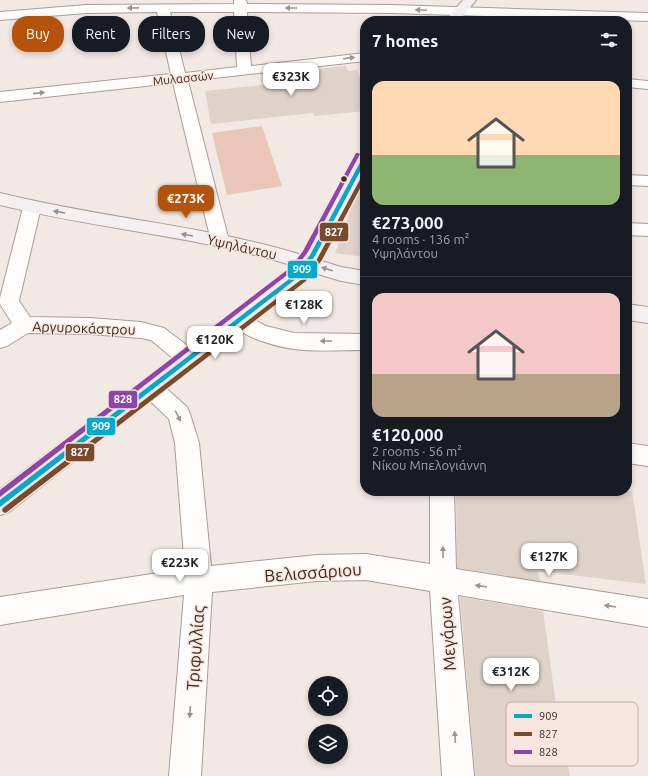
<!DOCTYPE html>
<html lang="en">
<head>
<meta charset="utf-8">
<style>
  :root { --surface:#171b24; --page:#242831; --text:#f1f3f6; --muted:#9ea1a6; --line:#363941; --accent:#b45309 }
  body { margin:0; font-family:Ubuntu,sans-serif; background:var(--page); color:var(--text); height:100vh; display:flex; flex-direction:column; font-size:15px; white-space:nowrap }
  * { box-sizing:border-box; margin:0 }
  p { font-size:13px; color:var(--muted) }
  .icon { flex:none; width:22px; height:22px; fill:none; stroke:currentColor; stroke-width:2; stroke-linecap:round; stroke-linejoin:round }
  .map { position:relative; flex:1; overflow:hidden }
  .sheet { position:absolute; left:360px; top:16px; width:272px; height:480px; display:flex; flex-direction:column; background:var(--surface); border-radius:16px; box-shadow:0 2px 6px #0003 }
  .sheet>* { flex:none }
  .hud { position:absolute; left:12px; top:16px; width:288px; height:36px; display:flex; gap:8px }
  .buttons { position:absolute; left:308px; top:676px; display:grid; gap:8px }
  .buttons a { display:grid; place-items:center; width:40px; height:40px; border-radius:50%; background:var(--surface); box-shadow:0 2px 6px #0003; font-size:20px }
  .price { position:absolute; translate:-50% -34px; padding:0 9px; border-radius:8px; background:#fff; color:#222; font-size:13px; line-height:26px; filter:drop-shadow(0 1px 2px #0008) }
  .price::after { content:''; position:absolute; left:50%; top:24px; width:12px; height:9px; margin-left:-6px; background:inherit; clip-path:polygon(0 0,100% 0,50% 100%) }
  .price.selected { background:var(--accent); color:#fff }
  ul { padding:0; list-style:none }
  li { display:grid; align-content:center; gap:8px; height:212px; padding:0 12px }
  li+li { border-top:1px solid var(--line) }
  li span { display:grid; place-items:center; height:124px; border-radius:12px; color:#555 }
  li>.icon { margin-inline-start:auto }
  span .icon { width:72px; height:72px; fill:#fffc; stroke-width:1 }
  li b { font-size:17px }
  h2 { display:flex; justify-content:space-between; align-items:center; height:48px; padding:0 12px; font-size:17px }
  .pill { padding:0 14px; border-radius:16px; background:var(--surface); box-shadow:0 2px 6px #0003; font-size:14px; line-height:36px }
  .pill.selected { background:var(--accent); color:#fff }
  .map>svg:first-child { display:block }
</style>
</head>
<body>
<div class="map">
<svg width="648" height="776" viewBox="0 0 648 776">
  <rect width="100%" height="100%" fill="#f2e8e4"/>
  <path fill="#e9c6b8" d="M 262,126 L 282,186 L 227,195 L 212,133 Z"/>
  <path fill="#ded2c9" d="M 346,66 L 348,71 L 357,70 L 365,89 L 365,111 L 314,116 L 313,113 L 211,124 L 205,91 L 302,81 L 299,71 Z
    M 362,183 L 365,184 L 365,257 L 335,253 L 343,234 L 354,198 Z
    M 456,491 L 632,491 L 646,584 L 538,571 L 540,581 L 457,568 Z
    M 460,597 L 543,611 L 556,705 L 570,776 L 475,776 Z"/>
  <g fill="none" stroke-linecap="round" stroke-linejoin="round">
    <defs>
      <path id="lane" d="M 542,11 L 547,14 C 540,21 533,21 524,21 Z"/>
      <path id="street" d="M 234,0 L 246,0 L 247,4 L 391,5 L 648,13 L 648,21 L 391,13 L 247,12 L 251,66 L 365,53 L 365,61 L 188,81 L 229,241 L 227,245 L 220,247 L 213,245 L 211,241 L 173,83 L 0,102 L 0,92 L 171,74 L 157,12 L 86,13 L 0,20 L 0,12 L 86,5 L 234,4 ZM 170,12 L 234,12 L 237,67 L 185,73 Z
        M 627,79 L 648,81 L 648,89 L 627,87 Z
        M 627,175 L 648,176 L 648,186 L 627,185 Z
        M 32,201 L 38,203 L 41,207 L 19,301 L 30,317 L 90,318 L 141,322 L 164,328 L 197,353 L 200,359 L 197,365 L 189,367 L 181,365 L 151,340 L 141,338 L 90,334 L 28,333 L 7,346 L 0,348 L 0,330 L 12,323 L 0,304 L 0,298 L 23,207 L 26,203 Z
        M 627,223 L 648,224 L 648,236 L 627,235 Z
        M 239,312 L 266,326 L 294,333 L 365,334 L 365,350 C 342,350 317,352 294,349 C 277,347 237,336 229,320 L 232,315 Z
        M 152,380 L 160,383 L 187,407 L 190,414 L 199,443 L 211,566 L 317,555 L 366,554 L 430,564 L 430,491 L 454,491 L 456,569 L 648,599 L 648,627 L 458,595 L 474,776 L 442,776 L 430,591 L 366,580 L 317,581 L 212,592 L 201,776 L 169,776 L 184,595 L 0,625 L 0,597 L 185,569 L 175,443 L 169,419 L 144,395 L 141,389 L 144,383 Z
        M 627,443 L 648,446 L 648,466 L 627,463 Z"/>
      <path id="secondary" d="M 463,0 L 476,0 L 459,21 L 445,21 Z
        M 365,153 L 365,174 L 319,260 L 341,267 L 365,271 L 365,285 L 341,281 L 311,272 L 306,279 L 9,512 L 0,515 L 0,489 L 294,266 C 199,236 97,229 0,205 L 0,193 C 100,218 204,225 302,255 L 357,158 L 359,154 Z
        M 627,304 L 648,307 L 648,323 L 627,320 Z"/>
    </defs>
    <use href="#lane" stroke="#a99d98" stroke-width="2"/>
    <use href="#street" stroke="#a99d98" stroke-width="2"/>
    <use href="#secondary" stroke="#a99d98" stroke-width="2"/>
    <use href="#lane" fill="#fdfcfb" fill-rule="evenodd"/>
    <use href="#street" fill="#fdfcfb" fill-rule="evenodd"/>
    <use href="#secondary" fill="#f4f0f1" fill-rule="evenodd"/>
    <defs>
      <path id="bus-1" d="M 363,157 L 365,157 L 365,162 L 315,256 L 301,275 L 0,507 L 0,500 L 297,273 L 310,255 Z"/>
      <path id="bus-2" d="M 363,174 L 365,174 L 365,179 L 322,260 L 306,281 L 7,512 L 5,513 L 3,512 L 2,510 L 3,508 L 302,279 L 317,259 Z"/>
      <path id="bus-3" d="M 356,153 L 358,153 L 360,154 L 308,252 L 295,269 L 0,497 L 0,490 L 291,267 L 303,251 Z"/>
    </defs>
    <use href="#bus-1" stroke="#f8e5de" stroke-width="3"/>
    <use href="#bus-2" stroke="#f8e5de" stroke-width="3"/>
    <use href="#bus-3" stroke="#f8e5de" stroke-width="3"/>
    <use href="#bus-1" fill="#00a9ce" fill-rule="evenodd"/>
    <use href="#bus-2" fill="#7a4b2a" fill-rule="evenodd"/>
    <use href="#bus-3" fill="#8e44ad" fill-rule="evenodd"/>
  </g>
  <defs><path id="oneway-solid" d="M-6-.8H1V-3.2L6.5 0L1 3.2V.8H-6Z"/></defs>
  <g fill="#9d9490">
    <use href="#oneway-solid" transform="translate(133 8) rotate(179)"/>
    <use href="#oneway-solid" transform="translate(291 8) rotate(-180)"/>
    <use href="#oneway-solid" transform="translate(421 10) rotate(-178)"/>
    <use href="#oneway-solid" transform="translate(349 58) rotate(-7)"/>
    <use href="#oneway-solid" transform="translate(39 93) rotate(-6)"/>
    <use href="#oneway-solid" transform="translate(326 341) rotate(-180)"/>
    <use href="#oneway-solid" transform="translate(178 416) rotate(62)"/>
    <use href="#oneway-solid" transform="translate(443 552) rotate(-91)"/>
    <use href="#oneway-solid" transform="translate(481 586) rotate(-171)"/>
    <use href="#oneway-solid" transform="translate(610 606) rotate(-171)"/>
    <use href="#oneway-solid" transform="translate(190 712) rotate(94)"/>
    <use href="#oneway-solid" transform="translate(455 737) rotate(-94)"/>
  </g>
  <g fill="#988e8a">
    <use href="#oneway-solid" transform="translate(59 212) rotate(-170)"/>
    <use href="#oneway-solid" transform="translate(187 235) rotate(-170)"/>
    <use href="#oneway-solid" transform="translate(327 269) rotate(-162)"/>
  </g>
  <circle fill="#3d2b24" stroke="#f8e5de" stroke-width="1.5" cx="344" cy="179" r="3.5"/>
  <g text-anchor="middle" dominant-baseline="central" stroke-width="3" stroke-linejoin="round" paint-order="stroke">
    <g font-size="12" fill="#3d2b24" stroke="#f8e5de">
      <text transform="translate(183 78) rotate(-6)">Μυλασσών</text>
    </g>
    <g font-size="14" fill="#3d2b24" stroke="#f8e5de">
      <text transform="translate(242 247) rotate(13)">Υψηλάντου</text>
      <text transform="translate(84 328) rotate(2)">Αργυροκάστρου</text>
    </g>
    <g font-size="17" fill="#3d2b24" stroke="#f8e5de">
      <text transform="translate(313 572) rotate(-4)">Βελισσάριου</text>
      <text transform="translate(447 634) rotate(-94)">Μεγάρων</text>
      <text transform="translate(195 648) rotate(-86)">Τριφυλλίας</text>
    </g>
  </g>
  <rect x="506" y="702" width="132" height="64" rx="6" fill="#f8e5de" stroke="#c0ada6" stroke-width="1"/>
  <rect x="514" y="714" width="18" height="4" fill="#00a9ce"/>
  <rect x="514" y="732" width="18" height="4" fill="#7a4b2a"/>
  <rect x="514" y="750" width="18" height="4" fill="#8e44ad"/>
  <g font-size="11" fill="#3d2b24">
    <text x="539" y="720">909</text>
    <text x="539" y="738">827</text>
    <text x="539" y="756">828</text>
  </g>
  <g stroke="#f8e5de" stroke-width="1.5">
    <rect x="319" y="222" width="30" height="20" rx="4" fill="#7a4b2a"/>
    <rect x="287" y="260" width="31" height="19" rx="4" fill="#00a9ce"/>
    <rect x="108" y="390" width="30" height="19" rx="4" fill="#8e44ad"/>
    <rect x="86" y="417" width="30" height="19" rx="4" fill="#00a9ce"/>
    <rect x="65" y="443" width="30" height="19" rx="4" fill="#7a4b2a"/>
  </g>
  <g font-size="11" text-anchor="middle" font-weight="bold" fill="#fff">
    <text x="334" y="236">827</text>
    <text x="302" y="273">909</text>
    <text x="123" y="403">828</text>
    <text x="101" y="430">909</text>
    <text x="80" y="456">827</text>
  </g>
</svg>
<div class="buttons">
<a><svg class="icon" aria-label="locate" viewBox="0 0 24 24"><circle cx="12" cy="12" r="6"/><path d="M12 2v4M12 18v4M2 12h4M18 12h4"/></svg></a>
<a><svg class="icon" aria-label="layers" viewBox="0 0 24 24"><path d="M12 4l9 5-9 5-9-5zM3 14l9 5 9-5"/></svg></a>
</div>
<b class="price" style="left:291px;top:97px">€323K</b>
<b class="price selected" style="left:186px;top:219px">€273K</b>
<b class="price" style="left:304px;top:325px">€128K</b>
<b class="price" style="left:215px;top:360px">€120K</b>
<b class="price" style="left:549px;top:577px">€127K</b>
<b class="price" style="left:180px;top:583px">€223K</b>
<b class="price" style="left:511px;top:692px">€312K</b>
<div class="hud">
<a class="pill selected">Buy</a>
<a class="pill">Rent</a>
<a class="pill">Filters</a>
<a class="pill">New</a>
</div>
<section class="sheet">
<h2>7 homes<svg class="icon" aria-label="filters" viewBox="0 0 24 24"><path d="M4 7h16M4 17h16"/><circle cx="9" cy="7" r="2"/><circle cx="15" cy="17" r="2"/></svg></h2>
<ul>
<li><span style="background:linear-gradient(#ffd9b3 60%,#8fb573 0)"><svg class="icon" aria-label="home" viewBox="0 0 24 24"><path d="M3 11l9-7 9 7M6 9v11h12V9"/></svg></span><div><b>€273,000</b><p>4 rooms · 136 m²</p><p>Υψηλάντου</p></div></li>
<li><span style="background:linear-gradient(#f6c9c9 65%,#b9a48a 0)"><svg class="icon" aria-label="home" viewBox="0 0 24 24"><path d="M3 11l9-7 9 7M6 9v11h12V9"/></svg></span><div><b>€120,000</b><p>2 rooms · 56 m²</p><p>Νίκου Μπελογιάννη</p></div></li>
</ul>
</section>
</div>
</body>
</html>
